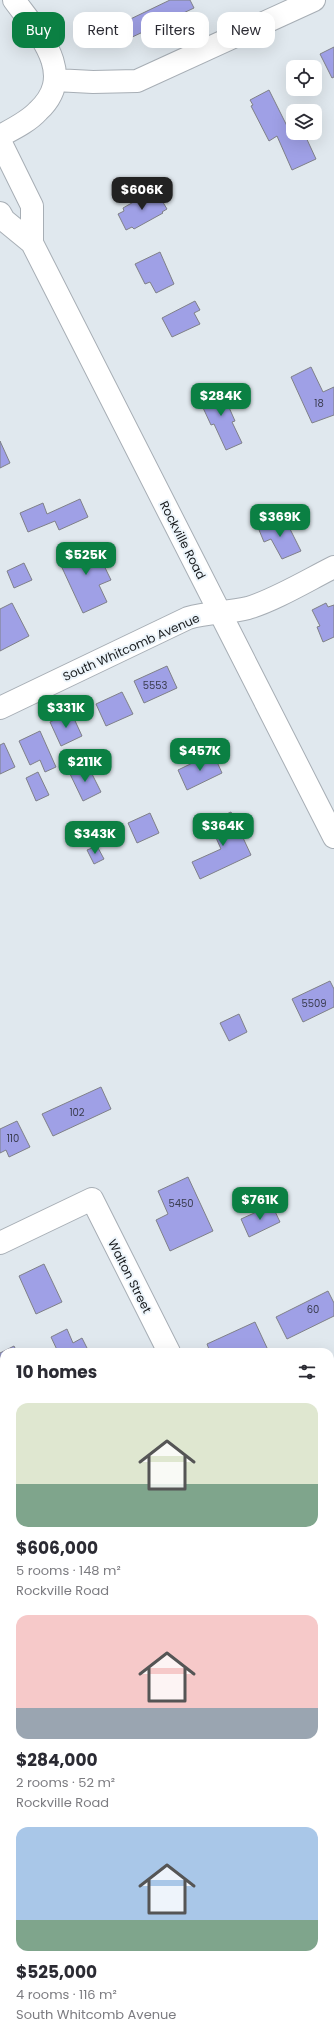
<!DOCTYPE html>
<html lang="en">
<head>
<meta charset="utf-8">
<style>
  :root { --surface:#fff; --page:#f2f2f3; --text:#2b2b33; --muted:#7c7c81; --accent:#0b8043 }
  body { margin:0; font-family:Poppins,sans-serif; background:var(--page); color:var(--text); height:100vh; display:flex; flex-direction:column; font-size:15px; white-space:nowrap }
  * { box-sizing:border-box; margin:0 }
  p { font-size:13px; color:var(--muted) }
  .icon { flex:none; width:22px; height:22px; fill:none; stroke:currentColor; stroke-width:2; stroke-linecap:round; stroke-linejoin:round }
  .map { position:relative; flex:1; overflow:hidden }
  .drawer { position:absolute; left:0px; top:1348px; width:334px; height:692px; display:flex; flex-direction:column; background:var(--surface); border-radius:12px 12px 0 0; box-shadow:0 4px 16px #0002 }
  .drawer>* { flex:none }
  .guide { position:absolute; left:12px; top:12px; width:310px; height:36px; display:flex; gap:8px }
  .controls { position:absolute; left:286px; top:60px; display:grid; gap:8px }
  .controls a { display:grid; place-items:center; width:36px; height:36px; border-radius:8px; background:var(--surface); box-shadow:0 4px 16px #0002; font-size:20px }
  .price { position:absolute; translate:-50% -34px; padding:0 9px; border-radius:8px; background:var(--accent); color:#fff; font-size:13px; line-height:26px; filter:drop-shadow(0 1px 2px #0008) }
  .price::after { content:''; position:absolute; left:50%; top:24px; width:12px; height:9px; margin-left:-6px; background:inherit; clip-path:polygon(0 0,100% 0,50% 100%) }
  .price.selected { background:#222; color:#fff }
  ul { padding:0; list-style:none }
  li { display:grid; align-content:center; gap:8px; height:212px; padding:0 16px }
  li span { display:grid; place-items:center; height:124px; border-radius:12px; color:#555 }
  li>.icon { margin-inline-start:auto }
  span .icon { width:72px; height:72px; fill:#fffc; stroke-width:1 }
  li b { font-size:17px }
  h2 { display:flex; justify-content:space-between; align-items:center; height:48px; padding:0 16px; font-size:17px }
  .tag { padding:0 14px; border-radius:12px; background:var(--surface); box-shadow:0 4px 16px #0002; font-size:14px; line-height:36px }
  .tag.selected { background:var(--accent); color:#fff }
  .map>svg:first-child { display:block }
</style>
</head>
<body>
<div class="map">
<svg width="334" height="2040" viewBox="0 0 334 2040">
  <rect width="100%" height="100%" fill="#e0e8ee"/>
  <path fill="#9fa0e6" stroke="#7f8088" d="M 170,0 L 190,0 L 194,8 L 128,39 L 120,24 Z
    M 334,47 L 334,77 L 332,78 L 320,54 Z
    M 269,90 L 289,130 L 293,128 L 293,133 L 304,133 L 316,159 L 292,170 L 277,136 L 269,141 L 251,106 L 253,105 L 250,100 Z
    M 151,192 L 154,197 L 158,194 L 167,209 L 162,212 L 163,213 L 134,229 L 132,227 L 126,230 L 118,214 L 124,211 L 123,208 Z
    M 160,252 L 174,284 L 156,293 L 150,282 L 145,284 L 135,264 Z
    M 195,301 L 200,310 L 194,313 L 200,324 L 172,337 L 162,318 Z
    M 311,367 L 323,392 L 334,387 L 334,415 L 312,423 L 291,377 Z
    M 220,387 L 235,421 L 232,422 L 242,443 L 226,450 L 214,424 L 211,425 L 198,397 Z
    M 0,441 L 10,463 L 0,468 Z
    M 80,499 L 88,517 L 59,530 L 55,521 L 28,532 L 20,513 L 43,503 L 47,514 Z
    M 285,519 L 301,551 L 282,559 L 271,539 L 264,542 L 257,525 L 266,521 L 269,527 Z
    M 93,543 L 111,580 L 99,585 L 107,602 L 83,613 L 58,559 Z
    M 24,563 L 32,580 L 14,588 L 7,571 Z
    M 12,603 L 29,636 L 0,651 L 0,609 Z
    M 326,603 L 328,607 L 334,605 L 334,637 L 323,642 L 317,627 L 320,626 L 312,610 Z
    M 167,666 L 177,688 L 144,703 L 134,681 Z
    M 122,692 L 133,714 L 106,726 L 96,704 Z
    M 71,712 L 82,736 L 61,746 L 50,722 Z
    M 40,731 L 56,767 L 45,772 L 40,760 L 30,765 L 19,741 Z
    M 4,743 L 15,767 L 0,774 L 0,745 Z
    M 213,753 L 222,773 L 187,790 L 178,770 Z
    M 88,766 L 101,792 L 83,801 L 70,774 Z
    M 38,772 L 49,795 L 36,801 L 26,778 Z
    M 231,812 L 251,855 L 200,879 L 192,862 L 221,849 L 209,822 Z
    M 150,813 L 159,833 L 137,843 L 128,823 Z
    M 97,846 L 104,859 L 94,864 L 87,850 Z
    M 330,981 L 334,989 L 334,1007 L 303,1022 L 292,999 Z
    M 239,1014 L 247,1032 L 229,1041 L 220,1023 Z
    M 101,1087 L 111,1109 L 53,1136 L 42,1114 Z
    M 17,1121 L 30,1147 L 9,1157 L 6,1150 L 0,1153 L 0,1129 Z
    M 188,1177 L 213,1231 L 170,1251 L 156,1220 L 168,1214 L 158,1191 Z
    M 272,1205 L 280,1222 L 249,1237 L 241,1219 Z
    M 44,1264 L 62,1302 L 36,1314 L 19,1276 Z
    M 328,1291 L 334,1303 L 334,1316 L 287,1339 L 276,1317 Z
    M 255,1322 L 268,1350 L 263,1352 L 210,1352 L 207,1344 Z
    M 67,1329 L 73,1343 L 82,1338 L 89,1352 L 58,1352 L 51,1337 Z
    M 14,1346 L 17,1352 L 4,1352 L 4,1376 L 0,1368 L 0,1353 Z
    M 4,1456 L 4,1494 L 0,1488 L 0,1458 Z
    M 4,1927 L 4,1979 L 0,1970 L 0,1929 Z"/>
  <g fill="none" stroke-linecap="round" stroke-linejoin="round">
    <defs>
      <path id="minor" d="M 55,80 L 93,82 L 137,81 L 314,0
        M 0,136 C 13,129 28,122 38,111 C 78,74 38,33 14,0
        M 0,708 L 188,618 C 208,612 228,613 248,608 C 275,600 308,580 334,567
        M 0,1243 L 92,1199 L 169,1352
        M 330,1401 L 334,1399
        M 0,1560 L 4,1558
        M 330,1670 L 334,1678
        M 0,1746 L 4,1753
        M 330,1847 L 334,1845
        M 148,2036 L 150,2040"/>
      <path id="major" d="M 0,141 L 32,206 L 32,243
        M 0,213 L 4,220 L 32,243 L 334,837"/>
    </defs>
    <use href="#minor" stroke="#a7aeb5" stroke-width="24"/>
    <use href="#major" stroke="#a7aeb5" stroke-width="24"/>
    <use href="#minor" stroke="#fff" stroke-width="22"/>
    <use href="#major" stroke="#fff" stroke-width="22"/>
  </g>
  <g text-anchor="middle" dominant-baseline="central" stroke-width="4" stroke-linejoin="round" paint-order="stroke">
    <g font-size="10" fill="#3a3c4f">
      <text x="319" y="403">18</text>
      <text x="155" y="685">5553</text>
      <text x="314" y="1003">5509</text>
      <text x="77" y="1112">102</text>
      <text x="13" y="1138">110</text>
      <text x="181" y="1203">5450</text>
      <text x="313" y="1309">60</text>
    </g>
    <g font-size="12" fill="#181b1d" stroke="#edf5fb">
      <text transform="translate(183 540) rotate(63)">Rockville Road</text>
      <text transform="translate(131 647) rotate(-24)">South Whitcomb Avenue</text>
      <text transform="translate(130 1276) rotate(63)">Walton Street</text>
    </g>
  </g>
</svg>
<div class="controls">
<a><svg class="icon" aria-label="locate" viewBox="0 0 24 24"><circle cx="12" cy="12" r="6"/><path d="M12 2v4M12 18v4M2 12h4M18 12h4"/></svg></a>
<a><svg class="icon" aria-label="layers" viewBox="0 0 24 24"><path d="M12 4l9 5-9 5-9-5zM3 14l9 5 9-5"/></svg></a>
</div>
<b class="price selected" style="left:142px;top:211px">$606K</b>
<b class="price" style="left:221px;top:417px">$284K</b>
<b class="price" style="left:280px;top:538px">$369K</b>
<b class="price" style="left:86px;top:576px">$525K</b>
<b class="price" style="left:66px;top:729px">$331K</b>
<b class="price" style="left:200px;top:772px">$457K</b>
<b class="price" style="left:85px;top:783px">$211K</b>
<b class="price" style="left:223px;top:847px">$364K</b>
<b class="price" style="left:95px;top:855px">$343K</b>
<b class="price" style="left:260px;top:1221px">$761K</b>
<div class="guide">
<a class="tag selected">Buy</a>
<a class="tag">Rent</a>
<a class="tag">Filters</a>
<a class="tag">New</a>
</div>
<section class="drawer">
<h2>10 homes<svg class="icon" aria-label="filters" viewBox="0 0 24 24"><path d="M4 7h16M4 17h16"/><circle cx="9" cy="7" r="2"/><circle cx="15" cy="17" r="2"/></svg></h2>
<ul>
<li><span style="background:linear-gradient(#dfe7d0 65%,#7fa58c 0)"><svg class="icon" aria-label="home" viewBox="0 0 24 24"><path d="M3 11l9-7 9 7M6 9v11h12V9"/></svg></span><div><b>$606,000</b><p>5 rooms · 148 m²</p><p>Rockville Road</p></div></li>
<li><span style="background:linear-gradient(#f6c9c9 75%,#9aa5b1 0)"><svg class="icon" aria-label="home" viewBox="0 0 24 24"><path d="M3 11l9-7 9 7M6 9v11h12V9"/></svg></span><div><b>$284,000</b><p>2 rooms · 52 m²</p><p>Rockville Road</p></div></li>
<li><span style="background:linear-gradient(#a9c7e8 75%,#7fa58c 0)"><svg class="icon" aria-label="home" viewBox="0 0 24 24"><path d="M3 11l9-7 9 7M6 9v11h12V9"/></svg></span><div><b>$525,000</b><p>4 rooms · 116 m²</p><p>South Whitcomb Avenue</p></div></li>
</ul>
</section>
</div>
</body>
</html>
